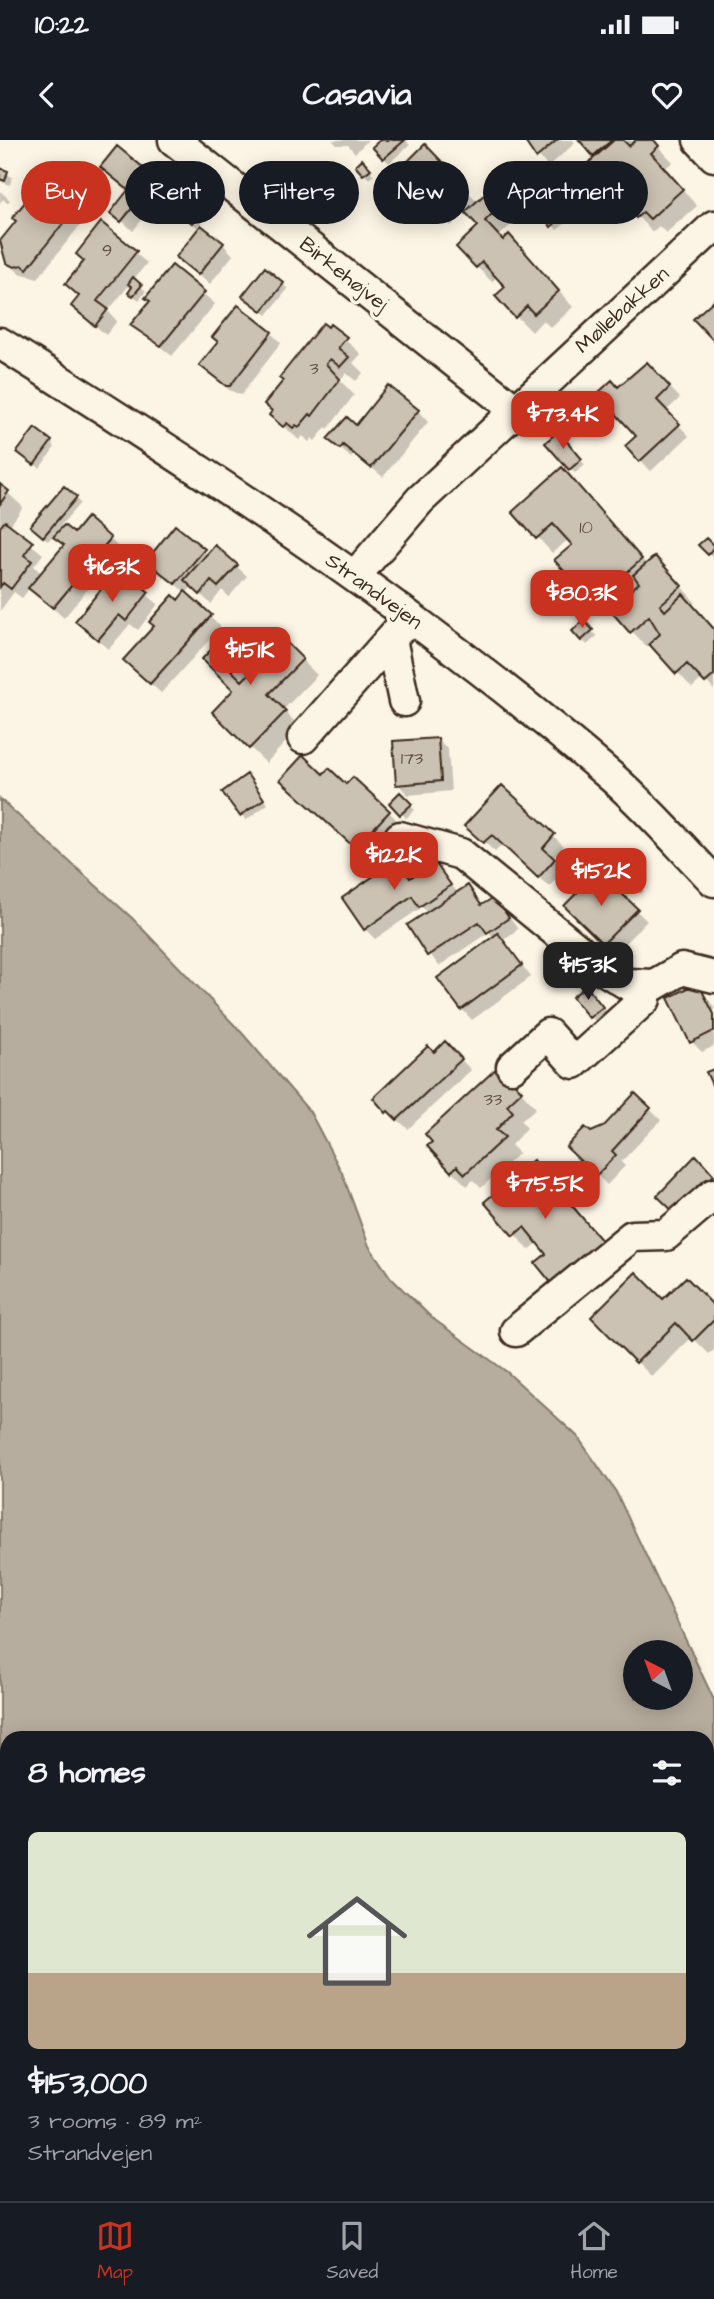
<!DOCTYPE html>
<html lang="en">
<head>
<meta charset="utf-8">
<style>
  :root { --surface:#171b24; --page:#20242c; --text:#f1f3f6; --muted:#9ea1a6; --line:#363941; --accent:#c8321e }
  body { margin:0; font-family:"Architects Daughter",sans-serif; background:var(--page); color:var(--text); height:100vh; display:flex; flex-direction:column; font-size:26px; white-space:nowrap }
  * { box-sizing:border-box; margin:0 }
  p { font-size:23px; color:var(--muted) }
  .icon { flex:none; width:38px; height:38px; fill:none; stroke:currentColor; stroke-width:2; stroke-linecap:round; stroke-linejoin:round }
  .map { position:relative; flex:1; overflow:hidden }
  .drawer { position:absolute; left:0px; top:1591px; width:714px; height:471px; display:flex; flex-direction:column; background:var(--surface); border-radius:21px 21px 0 0; box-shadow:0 4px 18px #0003 }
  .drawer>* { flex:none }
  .top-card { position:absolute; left:21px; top:21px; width:672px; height:63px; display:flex; gap:14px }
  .needle { width:46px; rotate:319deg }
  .tools { position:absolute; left:623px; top:1500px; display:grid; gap:14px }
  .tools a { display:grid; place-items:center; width:70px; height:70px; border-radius:50%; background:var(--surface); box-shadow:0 4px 18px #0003; font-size:35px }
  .price { position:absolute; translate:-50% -60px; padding:0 16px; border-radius:14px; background:var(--accent); color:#fff; font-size:23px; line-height:46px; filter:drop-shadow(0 2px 4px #0008) }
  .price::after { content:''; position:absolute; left:50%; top:42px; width:21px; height:16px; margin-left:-10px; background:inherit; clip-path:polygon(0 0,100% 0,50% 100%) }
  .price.active { background:#222; color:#fff }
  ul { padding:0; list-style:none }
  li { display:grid; align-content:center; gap:14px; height:371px; padding:0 28px }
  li+li { border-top:2px solid var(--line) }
  li span { display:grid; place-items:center; height:217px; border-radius:10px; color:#555 }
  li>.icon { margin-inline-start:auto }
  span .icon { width:126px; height:126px; fill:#fffc; stroke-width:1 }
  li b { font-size:30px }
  h2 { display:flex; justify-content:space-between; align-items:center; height:84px; padding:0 28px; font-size:30px }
  .pill { padding:0 24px; border-radius:32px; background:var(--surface); box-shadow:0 4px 18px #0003; font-size:24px; line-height:63px }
  .pill.active { background:var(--accent); color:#fff }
  .status { display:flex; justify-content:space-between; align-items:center; height:49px; padding:0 35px; background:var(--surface); direction:ltr }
  .status svg { height:19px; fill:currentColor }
  header { display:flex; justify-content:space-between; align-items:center; height:91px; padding:0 28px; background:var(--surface); font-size:32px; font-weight:700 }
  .tabs { display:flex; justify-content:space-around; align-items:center; height:98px; border-top:2px solid var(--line); background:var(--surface); font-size:19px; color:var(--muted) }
  .tabs a { display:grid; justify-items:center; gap:4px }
  .tabs .active { color:var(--accent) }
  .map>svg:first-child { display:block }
</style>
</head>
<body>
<div class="status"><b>10:22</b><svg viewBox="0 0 49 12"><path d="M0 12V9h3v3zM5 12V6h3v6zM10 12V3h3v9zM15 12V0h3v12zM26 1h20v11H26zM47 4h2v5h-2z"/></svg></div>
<header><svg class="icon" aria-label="back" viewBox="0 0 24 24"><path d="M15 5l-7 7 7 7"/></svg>Casavia<svg class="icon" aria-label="heart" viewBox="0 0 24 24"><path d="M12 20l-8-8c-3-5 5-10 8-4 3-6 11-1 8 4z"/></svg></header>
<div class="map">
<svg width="714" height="2061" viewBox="0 0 714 2061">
  <rect width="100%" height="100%" fill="#fcf5e5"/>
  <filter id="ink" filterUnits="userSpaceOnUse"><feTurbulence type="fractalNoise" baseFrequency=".0143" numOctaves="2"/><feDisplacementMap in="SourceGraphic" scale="14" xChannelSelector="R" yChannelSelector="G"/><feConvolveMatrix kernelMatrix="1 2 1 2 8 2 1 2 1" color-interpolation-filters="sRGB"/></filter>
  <g filter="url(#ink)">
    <path fill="#b7ad9e" stroke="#85796b" stroke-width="2" fill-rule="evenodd" d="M 0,659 L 132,778 L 242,893 L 310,972 L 342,1033 L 369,1106 L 391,1138 L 432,1178 L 507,1232 L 577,1296 L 616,1352 L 714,1560 L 714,2061 L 0,2061 ZM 635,1512 L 681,1512 L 681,1558 L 635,1558 ZM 7,1598 L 707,1598 L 707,2054 L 7,2054 Z"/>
    <path fill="#0003" d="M 332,0 L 368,0 L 355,13 L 348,5 L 337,5 Z
      M 383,0 L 405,0 L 410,5 L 389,23 L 375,7 Z
      M 526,0 L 573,0 L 575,3 L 548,27 Z
      M 581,0 L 631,0 L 634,4 L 638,0 L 652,0 L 673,22 L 664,29 L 697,66 L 666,93 L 659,86 L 652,92 L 618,55 L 587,83 L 564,60 L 585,41 L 597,18 Z
      M 425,7 L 478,62 L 486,55 L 513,83 L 498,97 L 524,112 L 573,167 L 551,188 L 543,180 L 532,192 L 497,156 L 507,147 L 497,136 L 492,142 L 477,127 L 481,86 L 467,71 L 451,86 L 399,32 Z
      M 117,9 L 154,41 L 146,52 L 156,62 L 133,91 L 113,72 L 130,51 L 113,37 Z
      M 362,21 L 374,35 L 369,39 L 357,26 Z
      M 0,30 L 12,37 L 10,45 L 0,41 Z
      M 39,47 L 81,84 L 38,138 L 19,133 L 8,122 L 0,104 Z
      M 0,51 L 10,60 L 7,63 L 3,59 L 0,63 Z
      M 183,54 L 207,76 L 197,87 L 191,82 L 191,70 Z
      M 564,71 L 571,79 L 557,90 L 553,85 Z
      M 102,85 L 147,123 L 133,140 L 146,151 L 139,160 L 130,153 L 134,148 L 130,144 L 108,171 L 117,181 L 106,195 L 73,166 L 81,157 L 86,121 Z
      M 223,104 L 233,115 L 210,144 L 188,127 Z
      M 172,127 L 215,164 L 172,216 L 133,185 L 152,162 Z
      M 283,144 L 288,149 L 267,175 L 249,161 Z
      M 330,186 L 361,214 L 353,223 L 363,233 L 356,241 L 346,233 L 340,240 L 354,255 L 328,289 L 326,287 L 315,301 L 312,298 L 309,302 L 303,296 L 299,300 L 271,275 Z
      M 271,193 L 281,203 L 241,255 L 229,250 L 201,225 Z
      M 657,234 L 680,258 L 666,271 L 689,296 L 651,331 L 640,320 L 638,296 L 618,249 Z
      M 590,264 L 606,281 L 589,297 L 573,280 Z
      M 418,271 L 428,282 L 383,337 L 355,314 L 351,318 L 330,299 L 356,287 Z
      M 563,299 L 585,325 L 575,333 L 570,328 Z
      M 51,302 L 55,307 L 40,328 L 24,317 Z
      M 577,345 L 647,425 L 670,434 L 695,462 L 692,465 L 714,490 L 714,550 L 703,538 L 692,548 L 651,503 L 647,507 L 611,469 L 623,459 L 616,453 L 600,467 L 585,452 L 574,405 L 569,399 L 552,413 L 515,372 Z
      M 0,346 L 23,367 L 9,387 L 43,414 L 34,426 L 42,434 L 65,406 L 53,395 L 48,401 L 37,391 L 75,358 L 80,363 L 61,385 L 74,396 L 110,399 L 120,409 L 64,478 L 30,448 L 22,458 L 14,452 L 0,471 Z
      M 176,387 L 208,415 L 236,426 L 247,436 L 229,457 L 222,450 L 211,464 L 192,446 L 186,454 L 221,487 L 161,553 L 136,531 L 186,453 L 159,431 Z
      M 701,405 L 711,405 L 714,419 L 709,414 Z
      M 118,431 L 158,464 L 138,490 L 130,484 L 109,509 L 87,491 Z
      M 584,482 L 597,496 L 587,505 L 574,491 Z
      M 230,492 L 261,523 L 283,501 L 317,535 L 283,570 L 300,587 L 266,623 L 214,572 L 236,550 L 204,519 Z
      M 437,599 L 448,610 L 451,651 L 408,655 L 398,644 Z
      M 323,637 L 389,672 L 404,687 L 371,722 L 298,655 Z
      M 251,642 L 268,664 L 246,680 L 225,653 Z
      M 502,647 L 564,706 L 552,719 L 564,730 L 549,747 L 503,704 L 495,712 L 467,686 Z
      M 400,655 L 415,670 L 406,678 L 392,663 Z
      M 397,722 L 412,739 L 434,723 L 458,753 L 467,747 L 483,766 L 495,759 L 518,789 L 503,800 L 531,837 L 472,880 L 462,869 L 494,798 L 489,792 L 439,826 L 409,786 L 428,773 L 422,767 L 375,799 L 365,789 Z
      M 598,733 L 647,781 L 615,813 L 566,766 Z
      M 633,740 L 644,751 L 640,754 L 629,743 Z
      M 698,845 L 714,867 L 714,906 L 702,912 L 692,902 Z
      M 591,853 L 607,872 L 596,882 L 575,858 Z
      M 445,903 L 471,930 L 408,989 L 385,968 Z
      M 514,944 L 536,968 L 521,981 L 527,988 L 511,1005 L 519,1013 L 481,1048 L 473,1040 L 467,1046 L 452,1031 Z
      M 635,955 L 661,980 L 621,1022 L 625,1026 L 607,1045 L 569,1007 L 604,989 Z
      M 533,1023 L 549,1114 L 539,1102 L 529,1110 L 486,1062 Z
      M 663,1162 L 714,1168 L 714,1210 L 709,1214 L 692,1197 L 652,1237 L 593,1177 Z"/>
    <path fill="#ccc2b3" stroke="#3b2a1e" stroke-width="2" d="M 380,0 L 405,0 L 383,19 L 372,7 Z
      M 524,0 L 557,0 L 536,18 Z
      M 579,0 L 612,0 L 593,16 Z
      M 614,0 L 623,0 L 629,6 L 636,0 L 654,0 L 659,6 L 651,13 L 683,49 L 650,79 L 643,72 L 636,78 L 612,51 L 618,45 L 609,35 L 570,69 L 562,60 L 583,41 L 576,34 Z
      M 425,4 L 468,49 L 439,77 L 397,32 Z
      M 117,6 L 145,29 L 135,41 L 147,50 L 121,82 L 110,73 L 128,50 L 100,27 Z
      M 362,19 L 371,29 L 363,35 L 355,26 Z
      M 0,28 L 8,31 L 5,41 L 0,39 Z
      M 39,45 L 72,72 L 27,129 L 22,125 L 14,127 L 6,123 L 0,101 L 16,81 L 12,78 Z
      M 182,52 L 203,69 L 192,83 L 184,77 L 189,70 L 176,59 Z
      M 486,53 L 499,67 L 485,81 L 503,100 L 509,94 L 559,151 L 534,174 L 527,166 L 515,178 L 495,156 L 505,147 L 482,122 L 476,128 L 456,107 L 478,86 L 465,72 Z
      M 559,64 L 567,73 L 551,87 L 544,77 Z
      M 101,82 L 137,111 L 97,161 L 108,169 L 95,186 L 71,166 L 79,156 L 65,144 L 84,121 L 76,114 Z
      M 201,85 L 224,103 L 198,135 L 176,117 Z
      M 172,125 L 205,152 L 161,206 L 130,185 L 150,161 L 145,158 Z
      M 265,127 L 284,143 L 262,171 L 242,156 Z
      M 133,137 L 142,145 L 133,156 L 128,153 L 132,147 L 128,144 Z
      M 714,160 L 714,201 L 693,179 Z
      M 238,165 L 272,192 L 230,246 L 226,246 L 199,225 L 218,202 L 212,197 Z
      M 323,183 L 328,187 L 330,184 L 347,197 L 338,208 L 349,217 L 340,227 L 330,219 L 326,224 L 340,239 L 312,276 L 310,274 L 299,287 L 296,285 L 293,288 L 287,283 L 283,287 L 269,275 L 272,271 L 264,264 L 283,241 L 279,238 Z
      M 647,222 L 670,247 L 657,260 L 680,284 L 639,322 L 625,306 L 636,296 L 604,261 L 606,259 L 599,252 L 612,240 L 618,247 Z
      M 388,245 L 419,270 L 371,328 L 343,305 L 340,309 L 327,299 L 347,277 L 356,285 Z
      M 590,262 L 603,275 L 583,294 L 570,280 Z
      M 35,288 L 52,301 L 34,325 L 17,312 Z
      M 558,291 L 582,319 L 569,330 L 545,303 Z
      M 562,327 L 642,419 L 609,448 L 601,439 L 584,453 L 554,420 L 572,405 L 553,384 L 536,399 L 512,372 Z
      M 0,344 L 9,351 L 0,364 Z
      M 64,346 L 77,357 L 43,397 L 30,386 Z
      M 87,377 L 111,398 L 53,468 L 28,448 L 64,405 L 53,397 L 64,385 L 74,393 Z
      M 5,381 L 33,402 L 24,415 L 32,421 L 11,449 L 3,443 L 0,447 L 0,387 Z
      M 175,385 L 205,409 L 175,444 L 146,421 Z
      M 706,398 L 714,406 L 708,415 L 698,405 Z
      M 215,405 L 238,425 L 218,447 L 211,441 L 200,455 L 184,440 Z
      M 655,416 L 682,446 L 660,465 L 665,471 L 683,454 L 714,489 L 714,535 L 705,543 L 687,524 L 676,534 L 649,504 L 660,494 L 649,476 L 630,493 L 609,469 L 639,443 L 633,435 Z
      M 118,428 L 149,452 L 126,481 L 119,475 L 98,500 L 75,481 Z
      M 185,451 L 212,475 L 150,544 L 123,520 L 154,486 L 149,482 L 173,455 L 178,460 Z
      M 584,480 L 593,490 L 581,501 L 572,491 Z
      M 230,490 L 251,510 L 231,530 L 242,541 L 283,499 L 303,519 L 269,554 L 286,571 L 249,609 L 212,572 L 233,550 L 202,519 Z
      M 438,598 L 441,641 L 396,645 L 393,601 Z
      M 303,615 L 323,634 L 329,628 L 346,644 L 353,637 L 390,671 L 355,708 L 280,640 Z
      M 247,634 L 264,659 L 240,676 L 222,652 Z
      M 502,645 L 555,694 L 543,708 L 555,719 L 538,738 L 492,695 L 483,703 L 464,686 Z
      M 400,652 L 412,664 L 400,675 L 389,663 Z
      M 397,720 L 410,738 L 434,721 L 451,745 L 419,767 L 412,756 L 364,790 L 342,758 Z
      M 598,731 L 638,769 L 603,804 L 564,766 Z
      M 633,737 L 640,745 L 634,751 L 627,743 Z
      M 468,745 L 481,765 L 495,757 L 509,778 L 487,793 L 479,782 L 427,816 L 407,785 Z
      M 498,793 L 522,825 L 461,870 L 437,838 Z
      M 698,843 L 714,874 L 714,891 L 690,903 L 668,858 Z
      M 586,846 L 603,867 L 589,878 L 572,857 Z
      M 445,901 L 462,919 L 397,980 L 388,971 L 386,973 L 373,958 L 428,906 L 434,912 Z
      M 499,926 L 522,951 L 507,965 L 513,972 L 496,990 L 505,997 L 465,1034 L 457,1026 L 451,1032 L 427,1006 L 432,1002 L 425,994 Z
      M 714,929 L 714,949 L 706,932 Z
      M 635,953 L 651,968 L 612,1011 L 616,1015 L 596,1036 L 566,1007 L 585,987 L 591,992 L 603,987 Z
      M 696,1015 L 714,1035 L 676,1074 L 657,1056 Z
      M 533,1020 L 603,1102 L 553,1145 L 535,1123 L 546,1114 L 524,1087 L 513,1096 L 484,1062 Z
      M 636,1132 L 663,1159 L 686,1137 L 714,1166 L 714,1180 L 693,1201 L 676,1183 L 636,1223 L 591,1177 Z"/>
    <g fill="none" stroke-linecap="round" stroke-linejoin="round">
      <defs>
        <path id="minor" d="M 174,0 L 514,269
          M 699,0 L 714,16
          M 0,203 C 213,336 423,474 614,639 C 649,670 681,707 714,741
          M 355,436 L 420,360 L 714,86
          M 391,499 L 404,561
          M 303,598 L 410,477
          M 400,697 L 461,714 L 598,826 L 627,844 L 654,845 L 682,829 L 714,837
          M 512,927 L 548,894 L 574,923 L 645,859 L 647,845
          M 516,1191 L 632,1096 L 666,1095 L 714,1054"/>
      </defs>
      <use href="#minor" stroke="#3b2a1e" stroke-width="35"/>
      <use href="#minor" stroke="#fcf5e5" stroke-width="30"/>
    </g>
  </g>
  <g text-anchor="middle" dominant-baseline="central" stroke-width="7" stroke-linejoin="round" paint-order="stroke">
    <g font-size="18" fill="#5f5043">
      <text x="107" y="110">9</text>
      <text x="314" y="228">3</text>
      <text x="586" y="387">10</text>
      <text x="412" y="618">173</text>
      <text x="493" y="959">33</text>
    </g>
    <g font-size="21" fill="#3b2a1e" stroke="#fcf5e5">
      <text transform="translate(344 134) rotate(38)">Birkehøjvej</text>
      <text transform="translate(622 170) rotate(-42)">Møllebakken</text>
      <text transform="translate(374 451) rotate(36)">Strandvejen</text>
    </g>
  </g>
</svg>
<div class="tools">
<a><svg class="needle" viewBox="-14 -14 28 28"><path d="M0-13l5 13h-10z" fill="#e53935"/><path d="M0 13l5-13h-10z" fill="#9ea1a6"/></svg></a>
</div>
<b class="price" style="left:563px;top:311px">$73.4K</b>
<b class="price" style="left:112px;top:464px">$163K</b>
<b class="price" style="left:582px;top:490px">$80.3K</b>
<b class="price" style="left:250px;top:547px">$151K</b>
<b class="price" style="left:394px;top:752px">$122K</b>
<b class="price" style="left:601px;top:768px">$152K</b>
<b class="price active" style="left:588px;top:862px">$153K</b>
<b class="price" style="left:545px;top:1081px">$75.5K</b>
<div class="top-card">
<a class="pill active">Buy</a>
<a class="pill">Rent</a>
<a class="pill">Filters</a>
<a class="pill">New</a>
<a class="pill">Apartment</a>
</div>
<section class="drawer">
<h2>8 homes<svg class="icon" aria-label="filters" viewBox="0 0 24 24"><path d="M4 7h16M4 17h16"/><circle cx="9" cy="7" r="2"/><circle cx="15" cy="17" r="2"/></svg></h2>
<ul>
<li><span style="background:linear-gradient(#dfe7d0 65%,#b9a48a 0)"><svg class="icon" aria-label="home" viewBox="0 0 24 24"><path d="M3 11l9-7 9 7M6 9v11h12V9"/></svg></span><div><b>$153,000</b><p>3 rooms · 89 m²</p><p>Strandvejen</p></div></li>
</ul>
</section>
</div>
<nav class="tabs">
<a class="active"><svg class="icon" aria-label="map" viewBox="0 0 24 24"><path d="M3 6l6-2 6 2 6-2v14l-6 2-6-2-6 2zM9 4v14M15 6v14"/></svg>Map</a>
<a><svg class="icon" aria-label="saved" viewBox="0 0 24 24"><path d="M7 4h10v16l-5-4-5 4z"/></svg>Saved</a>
<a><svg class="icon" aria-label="home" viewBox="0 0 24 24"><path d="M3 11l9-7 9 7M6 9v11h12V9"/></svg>Home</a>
</nav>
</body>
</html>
